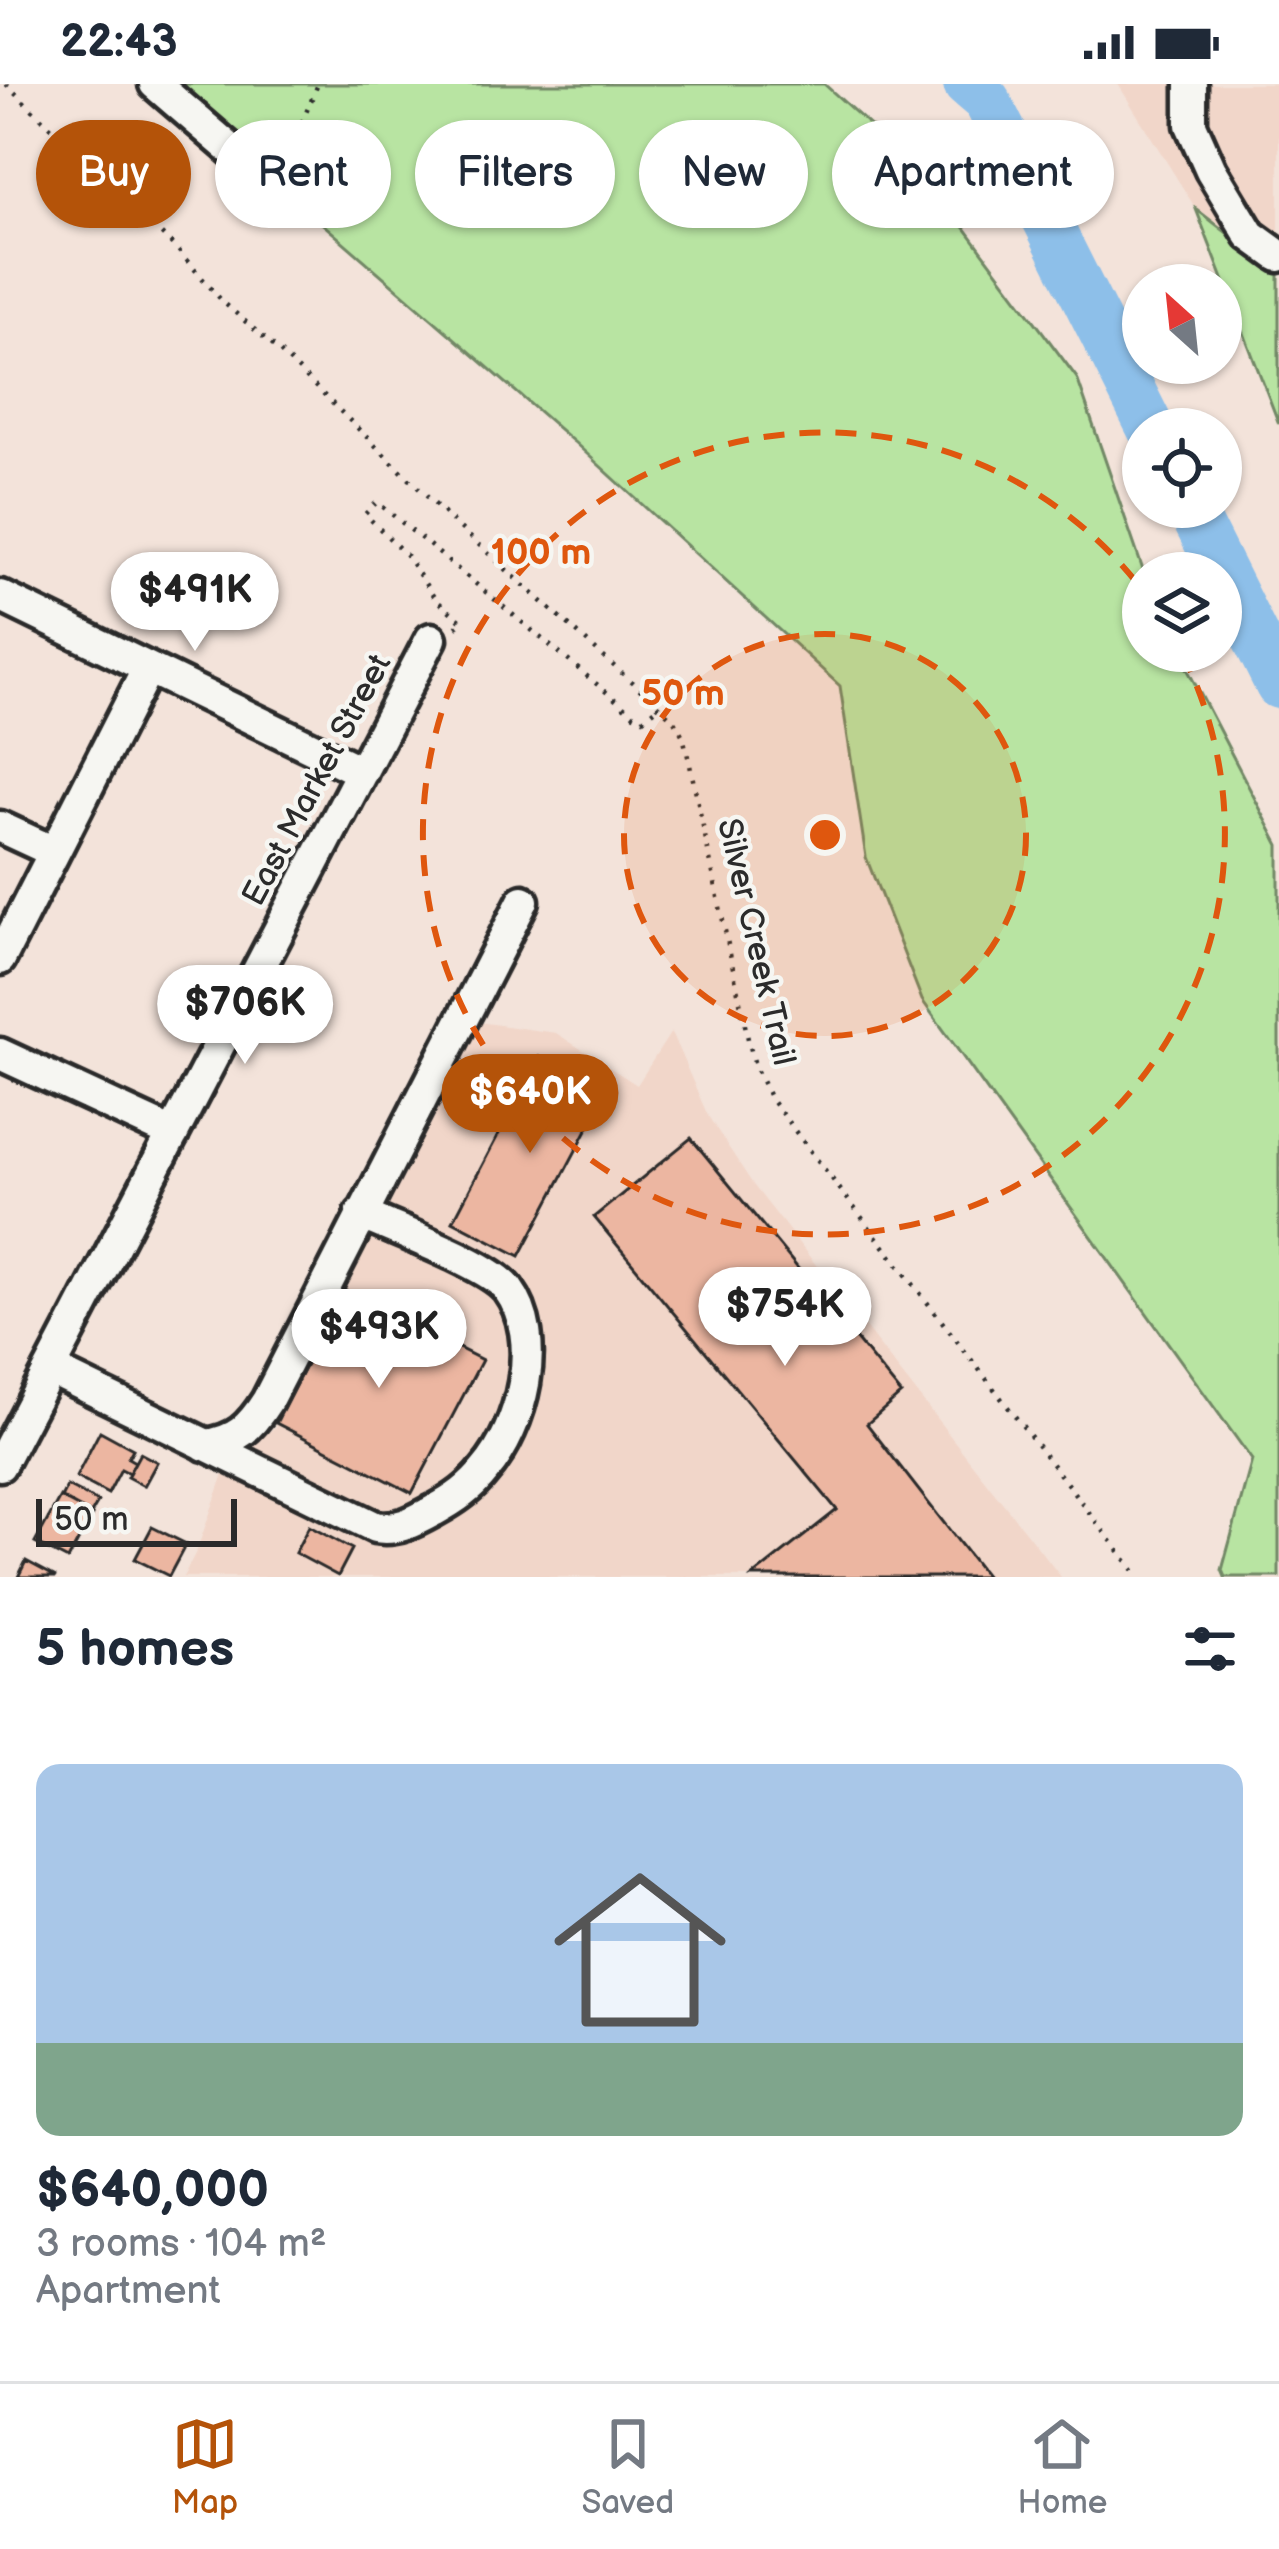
<!DOCTYPE html>
<html lang="en">
<head>
<meta charset="utf-8">
<style>
  :root { --surface:#fff; --page:#f6f6f7; --text:#1f2937; --muted:#747a83; --line:#e0e1e3; --accent:#b45309 }
  body { margin:0; font-family:"Balsamiq Sans",sans-serif; background:var(--page); color:var(--text); height:100vh; display:flex; flex-direction:column; font-size:45px; white-space:nowrap }
  * { box-sizing:border-box; margin:0 }
  p { font-size:39px; color:var(--muted) }
  .icon { flex:none; width:66px; height:66px; fill:none; stroke:currentColor; stroke-width:2; stroke-linecap:round; stroke-linejoin:round }
  .map { position:relative; height:1493px; overflow:hidden }
  .details { display:flex; flex-direction:column; background:var(--surface); flex:1 }
  .details>* { flex:none }
  .guide { position:absolute; left:36px; top:36px; width:1209px; height:108px; display:flex; gap:24px }
  .needle { width:78px; rotate:333deg }
  .controls { position:absolute; left:1122px; top:180px; display:grid; gap:24px }
  .controls a { display:grid; place-items:center; width:120px; height:120px; border-radius:50%; background:var(--surface); box-shadow:0 3px 9px #0004; font-size:60px }
  .scale { position:absolute; left:36px; bottom:30px; width:201px; box-sizing:border-box; padding-left:12px; border:6px solid #2b2b2b; border-top:0; font-size:33px; line-height:42px; white-space:nowrap; color:#2b2b2b; -webkit-text-stroke:9px #f6f6f2; paint-order:stroke }
  .price { position:absolute; translate:-50% -102px; padding:0 27px; border-radius:42px; background:#fff; color:#222; font-size:39px; line-height:78px; filter:drop-shadow(0 3px 6px #0008) }
  .price::after { content:''; position:absolute; left:50%; top:72px; width:36px; height:27px; margin-left:-18px; background:inherit; clip-path:polygon(0 0,100% 0,50% 100%) }
  .price.selected { background:var(--accent); color:#fff }
  ul { padding:0; list-style:none }
  li { display:grid; align-content:center; gap:24px; height:636px; padding:0 36px }
  li+li { border-top:3px solid var(--line) }
  li span { display:grid; place-items:center; height:372px; border-radius:24px; color:#555 }
  li>.icon { margin-inline-start:auto }
  span .icon { width:216px; height:216px; fill:#fffc; stroke-width:1 }
  li b { font-size:51px }
  h2 { display:flex; justify-content:space-between; align-items:center; height:144px; padding:0 36px; font-size:51px }
  .pill { padding:0 42px; border-radius:54px; background:var(--surface); box-shadow:0 3px 9px #0004; font-size:42px; line-height:108px }
  .pill.selected { background:var(--accent); color:#fff }
  .status { display:flex; justify-content:space-between; align-items:center; height:84px; padding:0 60px; background:var(--surface); direction:ltr }
  .status svg { height:33px; fill:currentColor }
  .tabs { display:flex; justify-content:space-around; align-items:center; height:168px; border-top:3px solid var(--line); background:var(--surface); font-size:33px; color:var(--muted) }
  .tabs a { display:grid; justify-items:center; gap:6px }
  .tabs .selected { color:var(--accent) }
  .map>svg:first-child { display:block }
</style>
</head>
<body>
<div class="status"><b>22:43</b><svg viewBox="0 0 49 12"><path d="M0 12V9h3v3zM5 12V6h3v6zM10 12V3h3v9zM15 12V0h3v12zM26 1h20v11H26zM47 4h2v5h-2z"/></svg></div>
<div class="map">
<svg width="1279" height="1493" viewBox="0 0 1279 1493">
  <rect width="100%" height="100%" fill="#f3e3da"/>
  <filter id="ink" filterUnits="userSpaceOnUse"><feTurbulence type="fractalNoise" baseFrequency=".00833" numOctaves="2"/><feDisplacementMap in="SourceGraphic" scale="24" xChannelSelector="R" yChannelSelector="G"/><feConvolveMatrix kernelMatrix="1 2 1 2 8 2 1 2 1" color-interpolation-filters="sRGB"/></filter>
  <g filter="url(#ink)">
    <path fill="#f1d6c9" d="M 1118,0 L 1279,0 L 1279,189 L 1196,125 Z
      M 478,938 L 556,949 L 637,1001 L 671,948 L 708,1032 L 754,1102 L 1061,1493 L 183,1493 L 196,1468 L 227,1382 L 275,1343 L 339,1208 Z"/>
    <path fill="#b8e4a2" stroke="#728866" stroke-width="3" d="M 168,0 L 824,0 L 927,93 L 1077,294 L 1144,489 L 1143,567 L 1178,567 L 1279,761 L 1279,1493 L 1225,1493 L 1222,1486 L 1252,1376 L 922,916 L 866,773 L 840,602 L 574,358 L 272,96 Z
      M 1196,125 L 1279,189 L 1279,340 Z"/>
    <g fill="none" stroke-linecap="round" stroke-linejoin="round">
      <path stroke="#8dbfe9" stroke-width="48" d="M 967,0 L 987,17 L 1151,345
        M 1190,423 L 1279,601"/>
    </g>
    <path fill="#ecb6a1" stroke="#2b2b2b" stroke-width="3" d="M 539,973 L 607,1008 L 520,1172 L 453,1137 Z
      M 691,1054 L 901,1310 L 867,1340 L 986,1493 L 752,1493 L 837,1426 L 594,1133 Z
      M 344,1206 L 482,1276 L 412,1409 L 276,1339 Z
      M 100,1347 L 133,1365 L 128,1374 L 135,1378 L 129,1389 L 121,1385 L 108,1410 L 76,1393 Z
      M 140,1369 L 157,1378 L 144,1402 L 127,1393 Z
      M 67,1402 L 98,1418 L 91,1430 L 61,1414 Z
      M 60,1413 L 92,1431 L 68,1476 L 35,1459 Z
      M 309,1442 L 352,1465 L 338,1492 L 295,1469 Z
      M 152,1443 L 186,1460 L 169,1492 L 135,1475 Z
      M 26,1477 L 56,1493 L 18,1493 Z"/>
    <g fill="none" stroke-linecap="round" stroke-linejoin="round">
      <defs>
        <path id="minor" d="M 155,0 L 256,87
          M 1191,0 L 1191,41 L 1211,86 L 1250,151 L 1279,172
          M 0,512 L 362,688
          M 0,743 L 54,768
          M 0,875 L 148,584
          M 0,970 L 173,1050
          M 50,1285 L 375,1443 C 398,1447 415,1437 435,1426 C 455,1415 471,1404 485,1386 C 522,1343 545,1255 508,1205 C 489,1180 394,1146 361,1130
          M 205,1361 C 236,1357 250,1344 267,1317 L 523,817
          M 0,1381 L 431,555"/>
      </defs>
      <use href="#minor" stroke="#2b2b2b" stroke-width="39"/>
      <path stroke="#2b2b2b" stroke-width="4.5" stroke-dasharray="3 9" stroke-linecap="butt" d="M 6,0 L 176,164 L 223,218 L 278,266 L 450,435 L 673,635 L 683,652 L 690,681 L 748,955 L 756,985 L 772,1017 L 1139,1493
        M 277,65 L 303,36 L 318,0
        M 456,543 L 463,538 L 436,516 L 406,471 L 365,430 L 377,418 L 634,631 L 643,635 L 661,621"/>
      <use href="#minor" stroke="#f6f6f2" stroke-width="30"/>
    </g>
  </g>
  <circle cx="825" cy="751" r="201" fill="#df570e" fill-opacity=".12"/>
  <g fill="none" stroke="#df570e" stroke-width="6" stroke-dasharray="21 15">
    <circle cx="825" cy="751" r="201"/>
    <path d="M1182 569A401 401 0 1 1 1141 504"/>
  </g>
  <g text-anchor="middle" dominant-baseline="central" stroke-width="9" stroke-linejoin="round" paint-order="stroke">
    <g font-size="33" fill="#2b2b2b" stroke="#f6f6f2">
      <text transform="translate(317 696) rotate(-62)">East Market Street</text>
      <text transform="translate(756 858) rotate(77)">Silver Creek Trail</text>
    </g>
  </g>
  <circle cx="825" cy="751" r="18" fill="#df570e" stroke="#f6f6f2" stroke-width="6"/>
  <g font-size="36" text-anchor="middle" font-weight="bold" fill="#df570e" stroke="#f6f6f2" stroke-width="9" stroke-linejoin="round" paint-order="stroke">
    <text x="541" y="480">100 m</text>
    <text x="683" y="621">50 m</text>
  </g>
</svg>
<div class="controls">
<a><svg class="needle" viewBox="-14 -14 28 28"><path d="M0-13l5 13h-10z" fill="#e53935"/><path d="M0 13l5-13h-10z" fill="#747a83"/></svg></a>
<a><svg class="icon" aria-label="locate" viewBox="0 0 24 24"><circle cx="12" cy="12" r="6"/><path d="M12 2v4M12 18v4M2 12h4M18 12h4"/></svg></a>
<a><svg class="icon" aria-label="layers" viewBox="0 0 24 24"><path d="M12 4l9 5-9 5-9-5zM3 14l9 5 9-5"/></svg></a>
</div>
<div class="scale">50 m</div>
<b class="price" style="left:195px;top:570px">$491K</b>
<b class="price" style="left:245px;top:983px">$706K</b>
<b class="price selected" style="left:530px;top:1072px">$640K</b>
<b class="price" style="left:785px;top:1285px">$754K</b>
<b class="price" style="left:379px;top:1307px">$493K</b>
<div class="guide">
<a class="pill selected">Buy</a>
<a class="pill">Rent</a>
<a class="pill">Filters</a>
<a class="pill">New</a>
<a class="pill">Apartment</a>
</div>
</div>
<section class="details">
<h2>5 homes<svg class="icon" aria-label="filters" viewBox="0 0 24 24"><path d="M4 7h16M4 17h16"/><circle cx="9" cy="7" r="2"/><circle cx="15" cy="17" r="2"/></svg></h2>
<ul>
<li><span style="background:linear-gradient(#a9c7e8 75%,#7fa58c 0)"><svg class="icon" aria-label="home" viewBox="0 0 24 24"><path d="M3 11l9-7 9 7M6 9v11h12V9"/></svg></span><div><b>$640,000</b><p>3 rooms · 104 m²</p><p>Apartment</p></div></li>
</ul>
</section>
<nav class="tabs">
<a class="selected"><svg class="icon" aria-label="map" viewBox="0 0 24 24"><path d="M3 6l6-2 6 2 6-2v14l-6 2-6-2-6 2zM9 4v14M15 6v14"/></svg>Map</a>
<a><svg class="icon" aria-label="saved" viewBox="0 0 24 24"><path d="M7 4h10v16l-5-4-5 4z"/></svg>Saved</a>
<a><svg class="icon" aria-label="home" viewBox="0 0 24 24"><path d="M3 11l9-7 9 7M6 9v11h12V9"/></svg>Home</a>
</nav>
</body>
</html>
